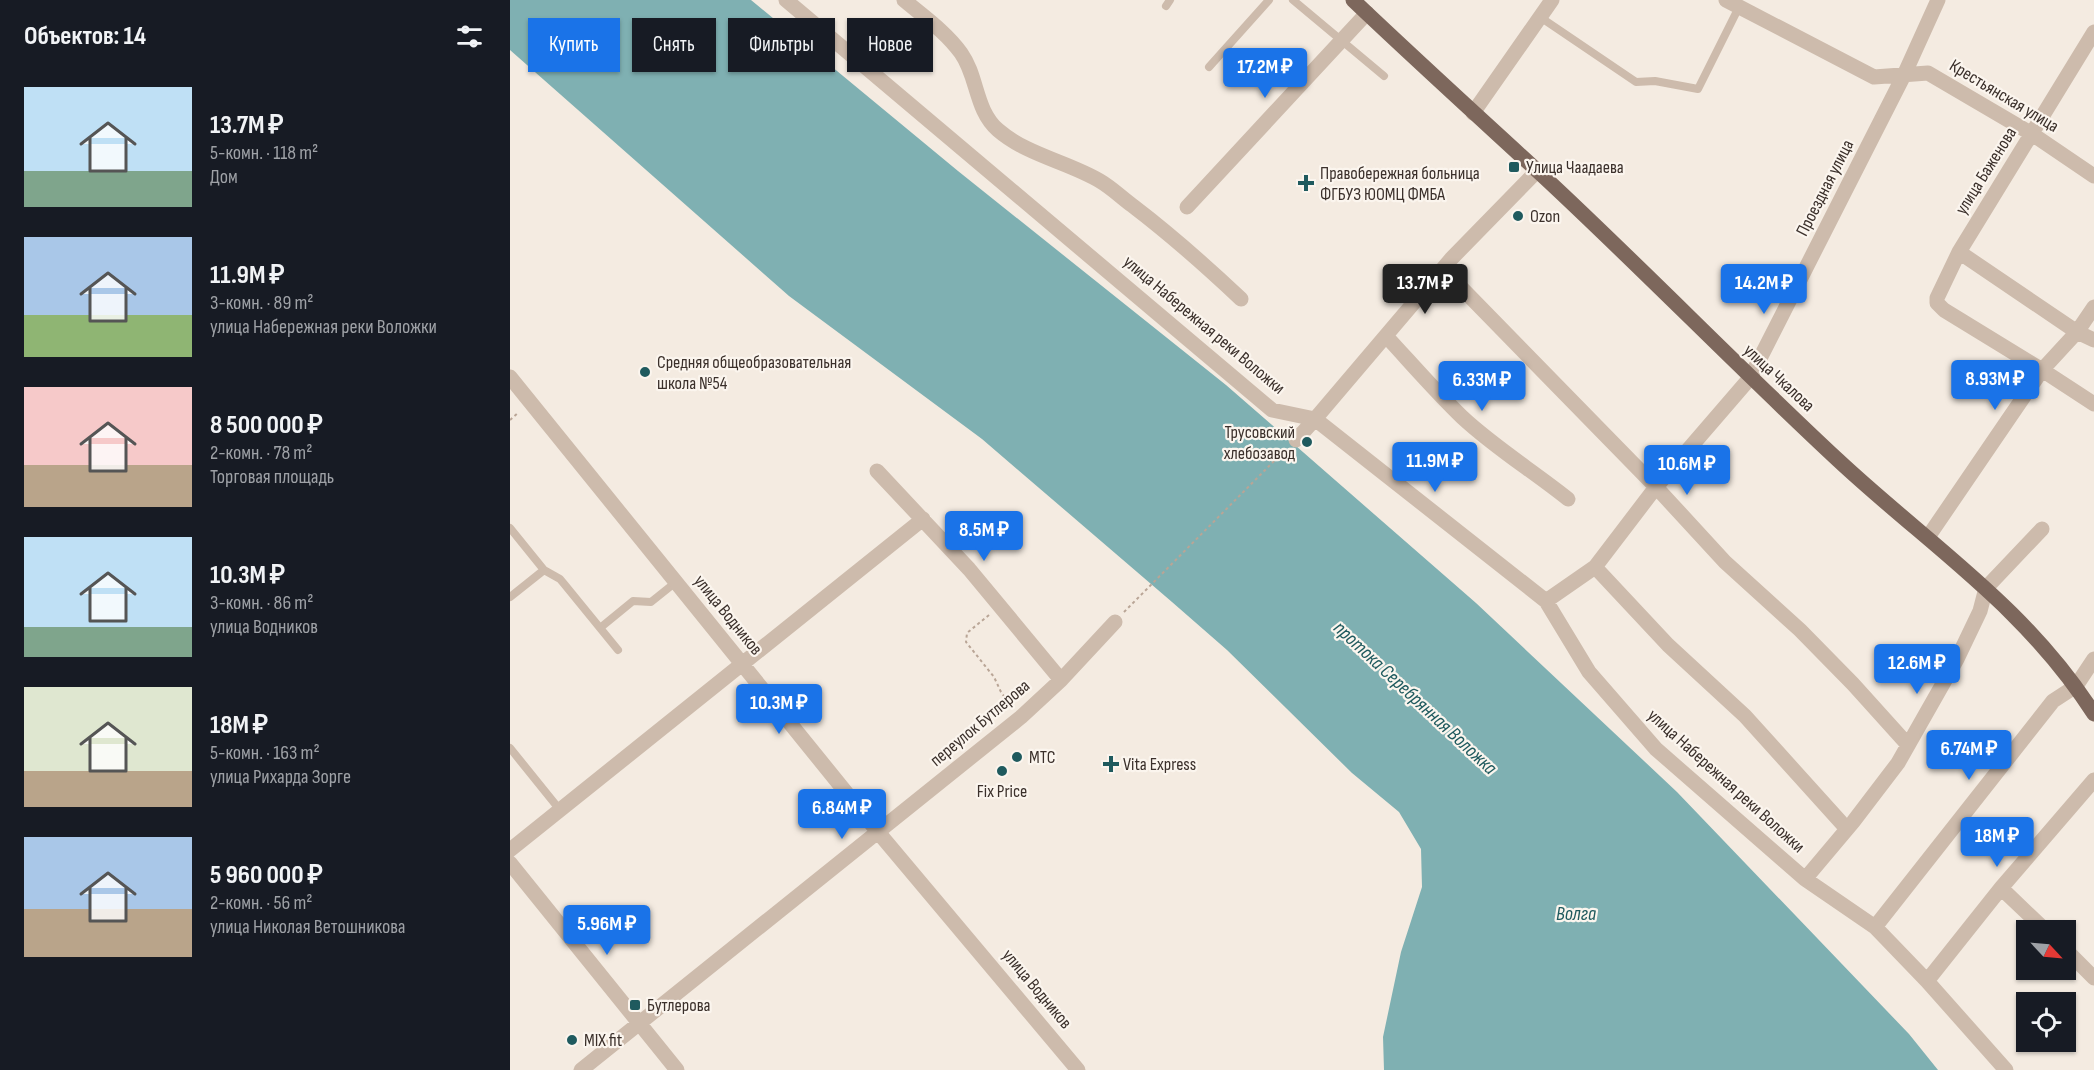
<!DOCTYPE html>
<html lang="ru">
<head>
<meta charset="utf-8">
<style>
  :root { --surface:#171b24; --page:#242831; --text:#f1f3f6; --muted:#9ea1a6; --accent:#1a73e8 }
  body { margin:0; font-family:"Sofia Sans Condensed",sans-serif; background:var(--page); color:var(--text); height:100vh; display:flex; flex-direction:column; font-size:22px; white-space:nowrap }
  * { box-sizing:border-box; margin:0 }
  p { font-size:20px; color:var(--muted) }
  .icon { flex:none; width:33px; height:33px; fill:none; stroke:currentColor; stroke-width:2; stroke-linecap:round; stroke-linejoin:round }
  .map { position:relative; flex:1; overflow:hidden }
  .sheet { display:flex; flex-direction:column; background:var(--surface); width:510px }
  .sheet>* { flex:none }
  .hud { position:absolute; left:18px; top:18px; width:570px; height:54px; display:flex; gap:12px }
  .needle { width:39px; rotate:116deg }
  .controls { position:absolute; left:1506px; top:920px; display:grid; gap:12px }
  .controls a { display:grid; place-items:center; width:60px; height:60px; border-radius:0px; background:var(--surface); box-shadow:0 2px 4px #0004; font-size:30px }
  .price { position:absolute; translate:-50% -51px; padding:0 14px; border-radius:6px; background:var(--accent); color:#fff; font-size:20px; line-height:39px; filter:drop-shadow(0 2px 3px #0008) }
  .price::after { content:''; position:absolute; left:50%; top:36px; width:18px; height:14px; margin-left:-9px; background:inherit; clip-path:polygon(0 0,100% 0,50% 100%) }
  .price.active { background:#222; color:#fff }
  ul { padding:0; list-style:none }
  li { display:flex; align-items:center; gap:18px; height:150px; padding:0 24px }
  li span { display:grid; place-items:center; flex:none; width:168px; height:120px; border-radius:0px; color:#555 }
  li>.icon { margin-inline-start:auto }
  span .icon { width:72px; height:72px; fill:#fffc; stroke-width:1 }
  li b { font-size:26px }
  h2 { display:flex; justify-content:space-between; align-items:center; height:72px; padding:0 24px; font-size:26px }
  .chip { padding:0 21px; border-radius:0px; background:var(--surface); box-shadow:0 2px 4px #0004; font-size:21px; line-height:54px }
  .chip.active { background:var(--accent); color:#fff }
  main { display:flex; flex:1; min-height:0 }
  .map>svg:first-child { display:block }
</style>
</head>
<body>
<main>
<section class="sheet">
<h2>Объектов: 14<svg class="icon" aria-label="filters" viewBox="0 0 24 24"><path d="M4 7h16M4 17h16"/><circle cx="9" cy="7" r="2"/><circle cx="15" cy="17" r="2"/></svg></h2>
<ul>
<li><span style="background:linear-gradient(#bfe0f5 70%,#7fa58c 0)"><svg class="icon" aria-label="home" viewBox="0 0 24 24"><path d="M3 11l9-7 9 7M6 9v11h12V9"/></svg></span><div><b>13.7M ₽</b><p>5-комн. · 118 m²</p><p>Дом</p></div></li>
<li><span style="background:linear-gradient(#a9c7e8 65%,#8fb573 0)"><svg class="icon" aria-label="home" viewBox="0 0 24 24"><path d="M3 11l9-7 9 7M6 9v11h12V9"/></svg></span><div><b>11.9M ₽</b><p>3-комн. · 89 m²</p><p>улица Набережная реки Воложки</p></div></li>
<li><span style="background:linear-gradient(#f6c9c9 65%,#b9a48a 0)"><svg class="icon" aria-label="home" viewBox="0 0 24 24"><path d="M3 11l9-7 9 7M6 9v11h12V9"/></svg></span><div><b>8 500 000 ₽</b><p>2-комн. · 78 m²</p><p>Торговая площадь</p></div></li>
<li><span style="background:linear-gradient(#bfe0f5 75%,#7fa58c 0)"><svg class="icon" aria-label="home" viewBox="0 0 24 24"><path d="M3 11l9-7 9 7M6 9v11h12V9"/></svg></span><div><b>10.3M ₽</b><p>3-комн. · 86 m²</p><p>улица Водников</p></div></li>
<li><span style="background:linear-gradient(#dfe7d0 70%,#b9a48a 0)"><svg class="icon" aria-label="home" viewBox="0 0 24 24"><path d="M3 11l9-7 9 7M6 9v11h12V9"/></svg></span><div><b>18M ₽</b><p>5-комн. · 163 m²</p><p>улица Рихарда Зорге</p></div></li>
<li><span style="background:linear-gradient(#a9c7e8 60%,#b9a48a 0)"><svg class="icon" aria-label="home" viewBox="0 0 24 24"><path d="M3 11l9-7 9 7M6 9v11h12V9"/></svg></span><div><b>5 960 000 ₽</b><p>2-комн. · 56 m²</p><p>улица Николая Ветошникова</p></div></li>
</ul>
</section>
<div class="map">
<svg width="1584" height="1070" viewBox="0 0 1584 1070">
  <rect width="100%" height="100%" fill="#f4ebe1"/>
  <path fill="#7fb0b2" d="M 0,0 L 241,0 L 448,171 L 716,385 L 966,603 L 1167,792 L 1399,1034 L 1428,1070 L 874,1070 L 873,1037 L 891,952 L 912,887 L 911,849 L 889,812 L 842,773 L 717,650 L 662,602 L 472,439 L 279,296 L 0,50 Z"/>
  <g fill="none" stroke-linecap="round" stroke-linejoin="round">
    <path stroke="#b9a596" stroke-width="2" stroke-dasharray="3 3" stroke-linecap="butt" d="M 0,420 L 9,412
      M 614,612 L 775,450
      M 479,615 L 457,633 L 456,642 L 484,677 L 491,692 L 501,706"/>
    <path stroke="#cdbbac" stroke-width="8" d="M 783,0 L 874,76
      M 656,6 L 660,0
      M 1030,17 L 1126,82 L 1145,81 L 1188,89 L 1229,7
      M 699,67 L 759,0
      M 0,528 L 34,570 L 50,579 L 55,585 L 108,650
      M 0,597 L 34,570
      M 90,628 L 123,601 L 141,602 L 166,582
      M 0,748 L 50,810"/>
    <path stroke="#cdbbac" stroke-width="15" d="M 276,0 L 762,410 L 805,419 L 1036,601 L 1079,672 L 1146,749 L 1295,879 L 1365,927 L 1417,981 L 1496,1070
      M 394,0 C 413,16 436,32 451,53 C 468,77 465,110 488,130 C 517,155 558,162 590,181 C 602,188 612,198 623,206 C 661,235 696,266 731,299
      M 1216,0 L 1364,77 L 1418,73 L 1522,134 L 1584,176
      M 1584,32 L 1449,252 L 1427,298 L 1427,303 L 1434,310 L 1532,370 L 1584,404
      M 963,113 L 1042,0
      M 677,207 L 857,13
      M 1449,252 L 1567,332 L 1584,340
      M 933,269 L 1146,487 L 1215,562 L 1290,630 L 1343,684 L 1398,745
      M 876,336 C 901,363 925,391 952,417 C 984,447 1023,471 1058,499
      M 0,377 L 368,832 L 568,1070
      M 786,440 L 805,419 L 941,259 L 1027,171
      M 367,471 L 459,569 L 551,680
      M 1418,537 L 1532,370 L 1567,332 L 1584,307
      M 1085,567 L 1158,645 L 1235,716 L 1337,829
      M 1036,601 L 1085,567 L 1146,487 L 1240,378 L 1394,75 L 1428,0
      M 0,850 L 413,519
      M 0,863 L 167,1070
      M 1295,879 L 1343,822 L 1388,763 L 1447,659 L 1470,611 L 1476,588 L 1532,529
      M 1491,888 L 1535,930
      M 1365,927 L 1543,701 L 1566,686 L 1584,659
      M 1556,950 L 1584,978
      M 1417,981 L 1491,888 L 1584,780
      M 71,1070 L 511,717 L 551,680 L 605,622"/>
    <path stroke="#7d675c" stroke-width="15" d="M 843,0 C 906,60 970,118 1033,176 C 1133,269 1228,367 1328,460 C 1419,545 1515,606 1584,714"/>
  </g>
  <g fill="#1f5a5e" stroke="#fbf5ee" stroke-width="2">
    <rect x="998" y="161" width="12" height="12" rx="3"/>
    <path d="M793 174h6v6h6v6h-6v6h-6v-6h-6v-6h6z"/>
    <circle cx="1008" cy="216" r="6"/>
    <circle cx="135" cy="372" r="6"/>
    <circle cx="797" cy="442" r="6"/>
    <circle cx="507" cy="757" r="6"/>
    <path d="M598 755h6v6h6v6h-6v6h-6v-6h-6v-6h6z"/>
    <circle cx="492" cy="771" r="6"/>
    <rect x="119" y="999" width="12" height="12" rx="3"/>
    <circle cx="62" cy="1040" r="6"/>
  </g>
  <g text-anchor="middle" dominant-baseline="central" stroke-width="4.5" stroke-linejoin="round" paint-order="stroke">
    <g font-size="18" fill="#3b302b" stroke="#fbf5ee">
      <text transform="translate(1494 96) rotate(31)">Крестьянская улица</text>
      <text transform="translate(1476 171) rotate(-58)">улица Баженова</text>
      <text transform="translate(1315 188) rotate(-63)">Проездная улица</text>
      <text transform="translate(694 325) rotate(40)">улица Набережная реки Воложки</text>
      <text transform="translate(1269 378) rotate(43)">улица Чкалова</text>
      <text transform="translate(218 615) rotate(51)">улица Водников</text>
      <text transform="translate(470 723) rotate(-40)">переулок Бутлерова</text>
      <text transform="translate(1216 781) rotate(42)">улица Набережная реки Воложки</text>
      <text transform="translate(527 989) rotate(50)">улица Водников</text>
    </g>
    <g font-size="18" fill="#3b302b" stroke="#fbf5ee" text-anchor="start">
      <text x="1016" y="167">Улица Чаадаева</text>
      <text x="810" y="173">Правобережная больница<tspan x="810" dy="21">ФГБУЗ ЮОМЦ ФМБА</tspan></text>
      <text x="1020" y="216">Ozon</text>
      <text x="147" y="362">Средняя общеобразовательная<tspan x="147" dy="21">школа №54</tspan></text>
      <text x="785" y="432" text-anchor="end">Трусовский<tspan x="785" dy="21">хлебозавод</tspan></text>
      <text x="519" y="757">МТС</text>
      <text x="613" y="764">Vita Express</text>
      <text x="492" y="791" text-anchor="middle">Fix Price</text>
      <text x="137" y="1005">Бутлерова</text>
      <text x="74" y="1040">MIX fit</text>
    </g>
    <g font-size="20" font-style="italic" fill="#1f5a5e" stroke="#fbf5ee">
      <text transform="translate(905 698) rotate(43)">протока Серебрянная Воложка</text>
      <text x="1066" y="914">Волга</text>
    </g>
  </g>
</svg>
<div class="controls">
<a><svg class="needle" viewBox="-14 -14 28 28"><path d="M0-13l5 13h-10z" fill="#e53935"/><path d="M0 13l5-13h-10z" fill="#9ea1a6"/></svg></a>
<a><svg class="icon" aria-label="locate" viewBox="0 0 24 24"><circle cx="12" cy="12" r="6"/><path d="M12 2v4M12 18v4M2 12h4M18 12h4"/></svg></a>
</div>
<b class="price" style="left:755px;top:99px">17.2M ₽</b>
<b class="price active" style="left:915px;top:315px">13.7M ₽</b>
<b class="price" style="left:1254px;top:315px">14.2M ₽</b>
<b class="price" style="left:1485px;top:411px">8.93M ₽</b>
<b class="price" style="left:972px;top:412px">6.33M ₽</b>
<b class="price" style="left:925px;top:493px">11.9M ₽</b>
<b class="price" style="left:1177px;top:496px">10.6M ₽</b>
<b class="price" style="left:474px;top:562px">8.5M ₽</b>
<b class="price" style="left:1407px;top:695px">12.6M ₽</b>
<b class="price" style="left:269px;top:735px">10.3M ₽</b>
<b class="price" style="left:1459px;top:781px">6.74M ₽</b>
<b class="price" style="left:332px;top:840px">6.84M ₽</b>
<b class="price" style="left:1487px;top:868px">18M ₽</b>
<b class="price" style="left:97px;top:956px">5.96M ₽</b>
<div class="hud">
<a class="chip active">Купить</a>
<a class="chip">Снять</a>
<a class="chip">Фильтры</a>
<a class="chip">Новое</a>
</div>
</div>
</main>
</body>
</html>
